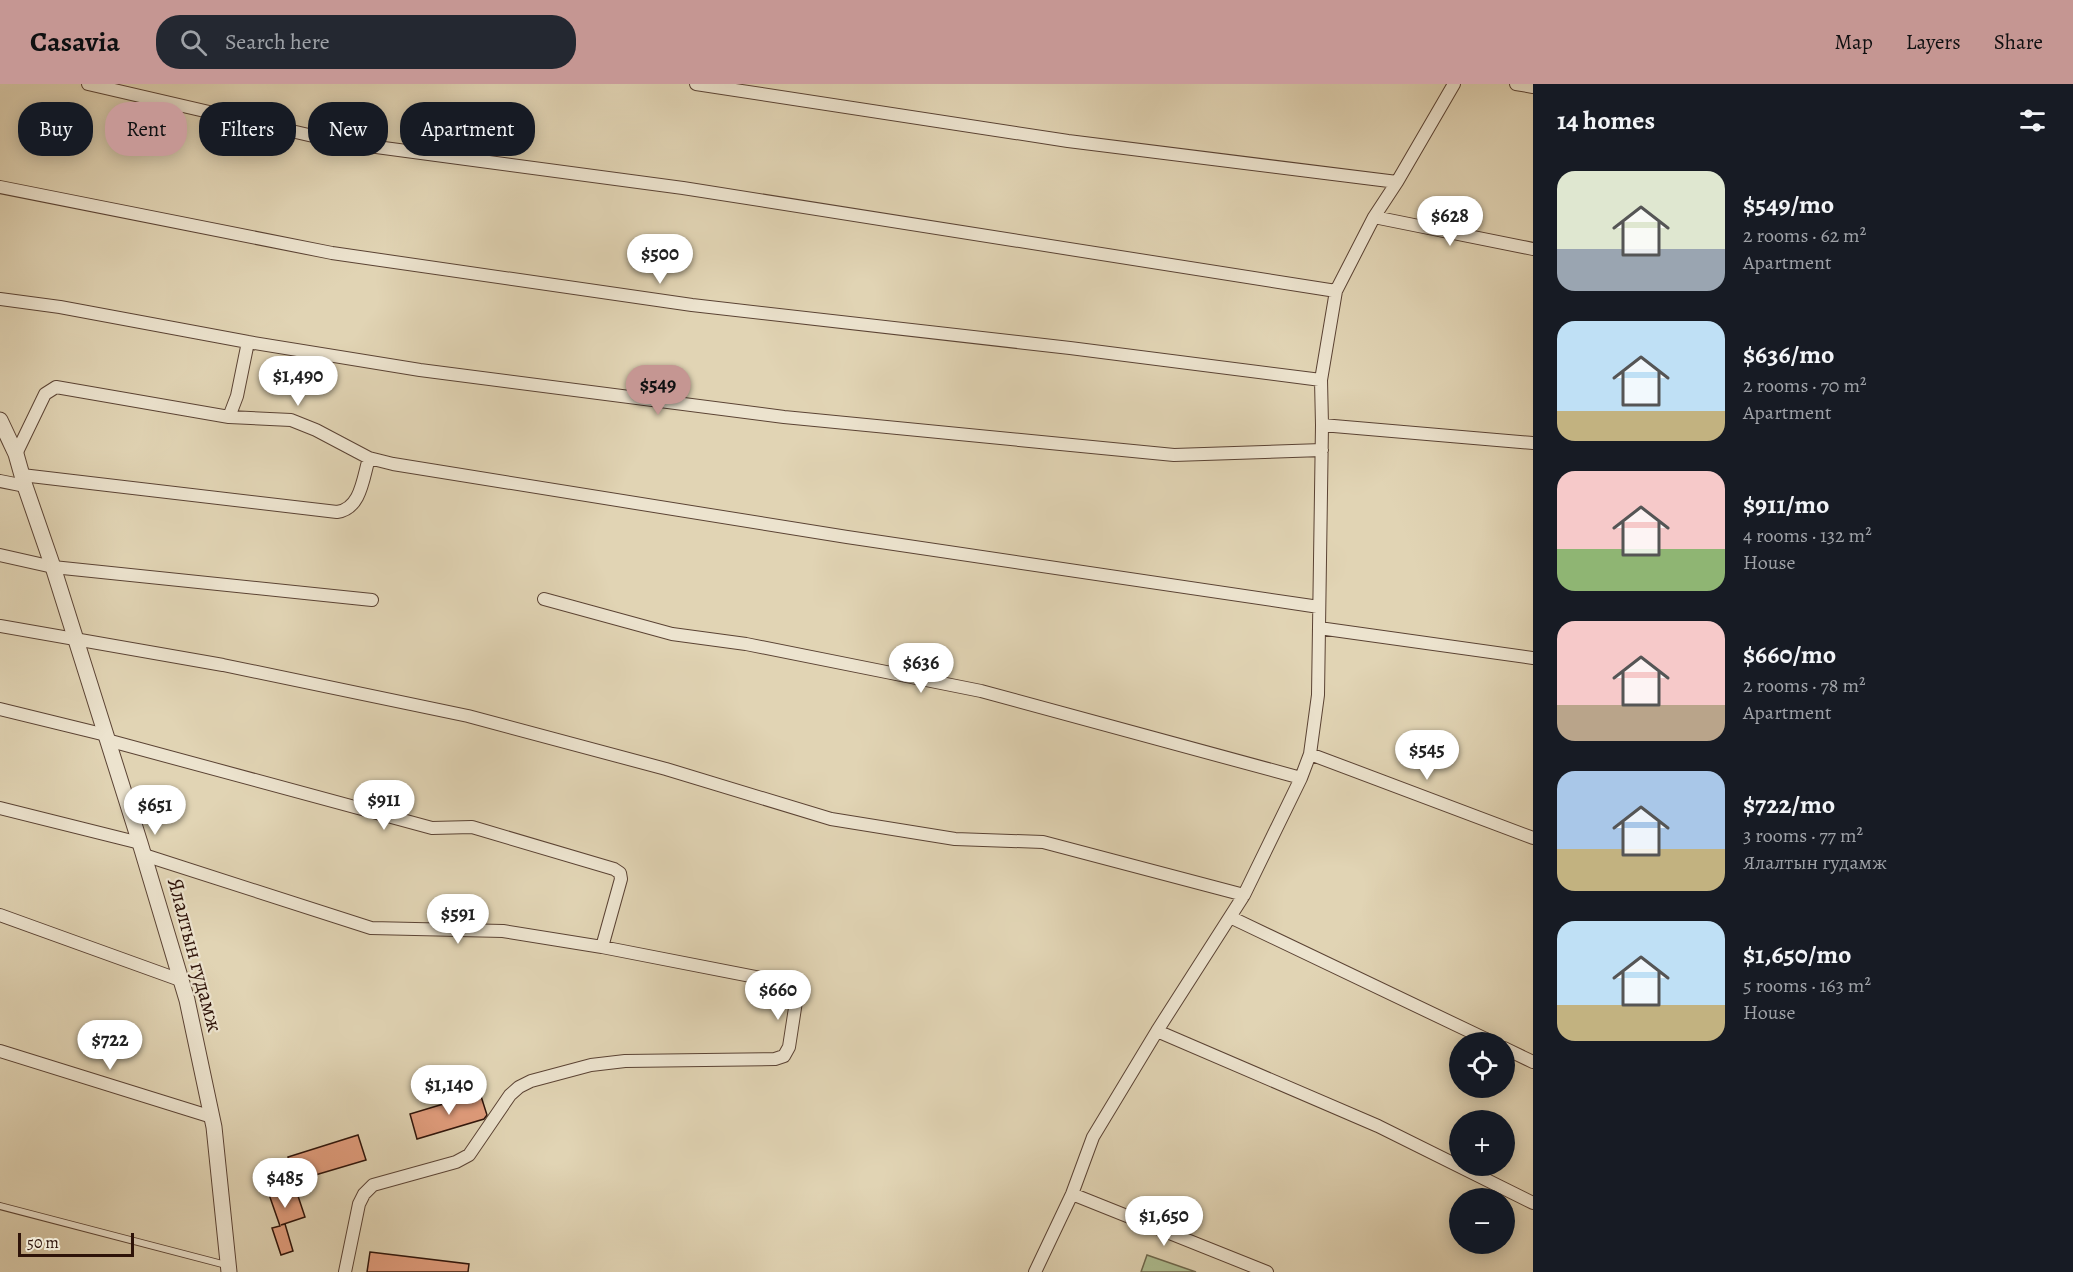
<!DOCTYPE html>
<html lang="en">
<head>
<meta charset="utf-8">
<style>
  :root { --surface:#171b24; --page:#242831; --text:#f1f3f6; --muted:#9ea1a6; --accent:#c59692 }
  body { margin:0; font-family:Alegreya,serif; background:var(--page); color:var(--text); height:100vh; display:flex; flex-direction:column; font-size:22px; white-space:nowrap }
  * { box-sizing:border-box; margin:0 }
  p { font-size:20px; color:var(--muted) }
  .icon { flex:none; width:33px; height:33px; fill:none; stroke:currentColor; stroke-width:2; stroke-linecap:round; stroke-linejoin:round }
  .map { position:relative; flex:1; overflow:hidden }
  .panel { display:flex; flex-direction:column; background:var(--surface); width:540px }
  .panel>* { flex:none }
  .top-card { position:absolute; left:18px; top:18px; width:570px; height:54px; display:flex; gap:12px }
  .tools { position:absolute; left:1449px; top:948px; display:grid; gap:12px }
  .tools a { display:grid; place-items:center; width:66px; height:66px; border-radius:50%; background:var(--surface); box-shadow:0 3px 15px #0003; font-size:30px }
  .scale { position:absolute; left:18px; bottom:15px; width:116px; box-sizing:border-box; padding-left:6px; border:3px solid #2e1309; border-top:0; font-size:16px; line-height:21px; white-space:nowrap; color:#2e1309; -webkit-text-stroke:4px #ece3ce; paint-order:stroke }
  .price { position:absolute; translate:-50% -51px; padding:0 14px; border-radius:21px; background:#fff; color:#222; font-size:20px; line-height:39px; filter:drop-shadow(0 2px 3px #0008) }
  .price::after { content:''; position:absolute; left:50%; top:36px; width:18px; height:14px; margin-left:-9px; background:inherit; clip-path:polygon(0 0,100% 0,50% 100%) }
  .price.selected { background:var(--accent); color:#111 }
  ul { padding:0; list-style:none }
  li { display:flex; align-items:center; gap:18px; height:150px; padding:0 24px }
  li span { display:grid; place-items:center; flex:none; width:168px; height:120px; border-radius:18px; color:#555 }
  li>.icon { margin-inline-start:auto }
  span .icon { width:72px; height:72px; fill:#fffc; stroke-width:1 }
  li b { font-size:26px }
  h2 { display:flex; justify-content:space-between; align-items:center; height:72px; padding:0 24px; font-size:26px }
  .chip { padding:0 21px; border-radius:24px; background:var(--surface); box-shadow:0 3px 15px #0003; font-size:21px; line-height:54px }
  .chip.selected { background:var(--accent); color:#111 }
  header { display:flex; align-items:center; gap:36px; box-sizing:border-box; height:84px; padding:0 30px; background:var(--accent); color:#111 }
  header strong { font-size:28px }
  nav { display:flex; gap:33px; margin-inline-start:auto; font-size:21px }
  .search { width:420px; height:54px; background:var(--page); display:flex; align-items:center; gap:15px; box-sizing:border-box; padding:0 21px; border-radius:24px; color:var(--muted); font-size:22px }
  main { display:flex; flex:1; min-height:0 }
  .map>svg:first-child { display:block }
</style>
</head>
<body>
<header>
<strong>Casavia</strong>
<div class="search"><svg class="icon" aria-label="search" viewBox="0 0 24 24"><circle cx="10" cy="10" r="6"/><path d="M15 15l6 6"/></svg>Search here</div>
<nav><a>Map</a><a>Layers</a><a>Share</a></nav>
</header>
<main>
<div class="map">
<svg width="1533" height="1188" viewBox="0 0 1533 1188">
  <rect width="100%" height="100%" fill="#e1d4b4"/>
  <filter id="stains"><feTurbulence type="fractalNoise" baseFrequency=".00333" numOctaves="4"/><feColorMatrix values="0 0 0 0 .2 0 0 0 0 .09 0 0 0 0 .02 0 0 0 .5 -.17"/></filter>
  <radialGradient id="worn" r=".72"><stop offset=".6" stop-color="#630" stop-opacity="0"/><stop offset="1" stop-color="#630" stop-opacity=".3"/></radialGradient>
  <path fill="#aebe91" stroke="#6e684d" stroke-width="1.5" d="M 1147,1171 L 1196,1188 L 1141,1188 Z"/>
  <path fill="#e29d7d" stroke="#2e1309" stroke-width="1.5" d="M 480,1009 L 487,1031 L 484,1035 L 417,1055 L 410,1030 Z
    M 358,1051 L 366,1076 L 295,1097 L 288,1073 Z
    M 291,1091 L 305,1133 L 281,1141 L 285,1140 L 293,1167 L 281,1171 L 272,1144 L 280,1142 L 265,1099 Z
    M 370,1168 L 469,1180 L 468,1188 L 367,1188 Z"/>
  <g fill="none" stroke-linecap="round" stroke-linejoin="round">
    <defs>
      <path id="service" d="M 0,1122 L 226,1181"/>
      <path id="minor" d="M 88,0 L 339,58 L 683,104 L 1336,207
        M 696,0 L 1068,57 L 1397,98
        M 1516,0 L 1533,3
        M 0,103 L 332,169 L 692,221 L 1070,264 L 1321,296
        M 1374,133 L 1533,165
        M 0,215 L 60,223 L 248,258 L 420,286 L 784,333 L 1174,371 L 1322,366
        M 248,258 L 237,312 L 229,333 L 291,336 L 316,346 L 369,374 L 393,380 L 847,453 L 1319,523
        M 1322,341 L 1533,359
        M 16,370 L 45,310 L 56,303 L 229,333
        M 22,391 L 337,428 C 361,425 363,394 369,374
        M 0,397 L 25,402
        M 0,471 L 53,483 L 372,516
        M 544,515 L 672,550 L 746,560 L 981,607 L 1301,694
        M 0,542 L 223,581 L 468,632 L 666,685 L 831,735 L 955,755 L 1043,758 L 1244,811
        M 1319,544 L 1533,574
        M 0,625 L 106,651
        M 107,656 L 432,744 L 472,743 L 614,785 L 620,789 L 621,795 L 602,863
        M 1310,670 L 1533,754
        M 0,724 L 140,759
        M 144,771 L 371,844 L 503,847 L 602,863 L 786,899 L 793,903 L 797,911 L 789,963 L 784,972 L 775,975 L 625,977 L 591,981 L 531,997 L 519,1003 L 510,1011 L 469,1071 L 456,1078 L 373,1101 L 364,1110 L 359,1120 L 345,1188
        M 0,831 L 180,896
        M 1230,833 L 1492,958
        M 1157,947 L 1378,1042 L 1533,1119
        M 1504,964 L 1533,978
        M 0,967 L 212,1033
        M 1072,1110 L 1267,1188
        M 1035,1188 L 1072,1110 L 1093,1053 L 1157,947 L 1244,811 L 1301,694 L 1310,670 L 1318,611 L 1322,341 L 1321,296 L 1336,207 L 1374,133 L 1397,98 L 1454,0"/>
      <path id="tertiary" d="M 0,336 L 16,370 L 25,402 L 53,483 L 140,759 L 187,916 L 214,1043 L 229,1188"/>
    </defs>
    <use href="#service" stroke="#5b4334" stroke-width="8"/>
    <use href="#minor" stroke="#5b4334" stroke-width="14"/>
    <use href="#tertiary" stroke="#5b4334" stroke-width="17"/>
    <use href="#service" stroke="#ece3ce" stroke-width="6"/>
    <use href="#minor" stroke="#ece3ce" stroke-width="12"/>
    <use href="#tertiary" stroke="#ece3ce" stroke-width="15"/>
  </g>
  <g text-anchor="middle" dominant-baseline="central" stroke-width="4.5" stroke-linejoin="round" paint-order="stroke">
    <g font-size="22" fill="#2e1309" stroke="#ece3ce">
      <text transform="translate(195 871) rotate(75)">Ялалтын гудамж</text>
    </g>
  </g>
  <rect width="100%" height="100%" filter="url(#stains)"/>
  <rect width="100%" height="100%" fill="url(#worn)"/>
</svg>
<div class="tools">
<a><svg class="icon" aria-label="locate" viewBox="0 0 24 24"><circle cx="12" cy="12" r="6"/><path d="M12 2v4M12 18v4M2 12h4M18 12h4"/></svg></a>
<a>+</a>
<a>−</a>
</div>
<div class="scale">50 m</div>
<b class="price" style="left:1450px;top:163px">$628</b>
<b class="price" style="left:660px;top:201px">$500</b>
<b class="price" style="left:298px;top:323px">$1,490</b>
<b class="price selected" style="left:658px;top:332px">$549</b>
<b class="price" style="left:921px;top:610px">$636</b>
<b class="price" style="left:1427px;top:697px">$545</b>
<b class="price" style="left:384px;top:747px">$911</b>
<b class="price" style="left:155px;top:752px">$651</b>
<b class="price" style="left:458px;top:861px">$591</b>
<b class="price" style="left:778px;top:937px">$660</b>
<b class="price" style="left:110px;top:987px">$722</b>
<b class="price" style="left:449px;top:1032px">$1,140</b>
<b class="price" style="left:285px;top:1125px">$485</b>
<b class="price" style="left:1164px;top:1163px">$1,650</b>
<div class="top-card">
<a class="chip">Buy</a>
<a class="chip selected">Rent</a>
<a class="chip">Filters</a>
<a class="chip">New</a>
<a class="chip">Apartment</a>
</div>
</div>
<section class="panel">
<h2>14 homes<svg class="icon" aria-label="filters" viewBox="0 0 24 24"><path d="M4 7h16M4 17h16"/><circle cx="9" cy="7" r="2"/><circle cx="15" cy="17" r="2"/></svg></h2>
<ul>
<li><span style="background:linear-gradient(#dfe7d0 65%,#9aa5b1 0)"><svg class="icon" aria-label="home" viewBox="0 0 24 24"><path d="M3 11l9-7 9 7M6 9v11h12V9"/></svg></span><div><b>$549/mo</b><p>2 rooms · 62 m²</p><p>Apartment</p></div></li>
<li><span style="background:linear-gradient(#bfe0f5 75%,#c2b280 0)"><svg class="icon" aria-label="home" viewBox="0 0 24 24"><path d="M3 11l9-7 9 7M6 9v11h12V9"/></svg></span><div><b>$636/mo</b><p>2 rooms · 70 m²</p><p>Apartment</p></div></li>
<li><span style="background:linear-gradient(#f6c9c9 65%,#8fb573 0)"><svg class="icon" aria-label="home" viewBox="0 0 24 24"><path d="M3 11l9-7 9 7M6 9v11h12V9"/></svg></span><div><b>$911/mo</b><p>4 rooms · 132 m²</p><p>House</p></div></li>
<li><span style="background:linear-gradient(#f6c9c9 70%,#b9a48a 0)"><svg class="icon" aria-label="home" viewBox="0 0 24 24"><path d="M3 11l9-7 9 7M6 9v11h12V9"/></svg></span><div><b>$660/mo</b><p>2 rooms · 78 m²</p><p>Apartment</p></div></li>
<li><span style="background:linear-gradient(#a9c7e8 65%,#c2b280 0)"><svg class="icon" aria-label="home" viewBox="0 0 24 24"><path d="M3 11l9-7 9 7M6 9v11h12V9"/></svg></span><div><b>$722/mo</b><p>3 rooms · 77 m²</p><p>Ялалтын гудамж</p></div></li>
<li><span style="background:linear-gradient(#bfe0f5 70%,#c2b280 0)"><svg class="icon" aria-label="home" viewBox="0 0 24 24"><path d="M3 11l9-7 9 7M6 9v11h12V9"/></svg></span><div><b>$1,650/mo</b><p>5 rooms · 163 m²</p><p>House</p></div></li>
</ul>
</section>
</main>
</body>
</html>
